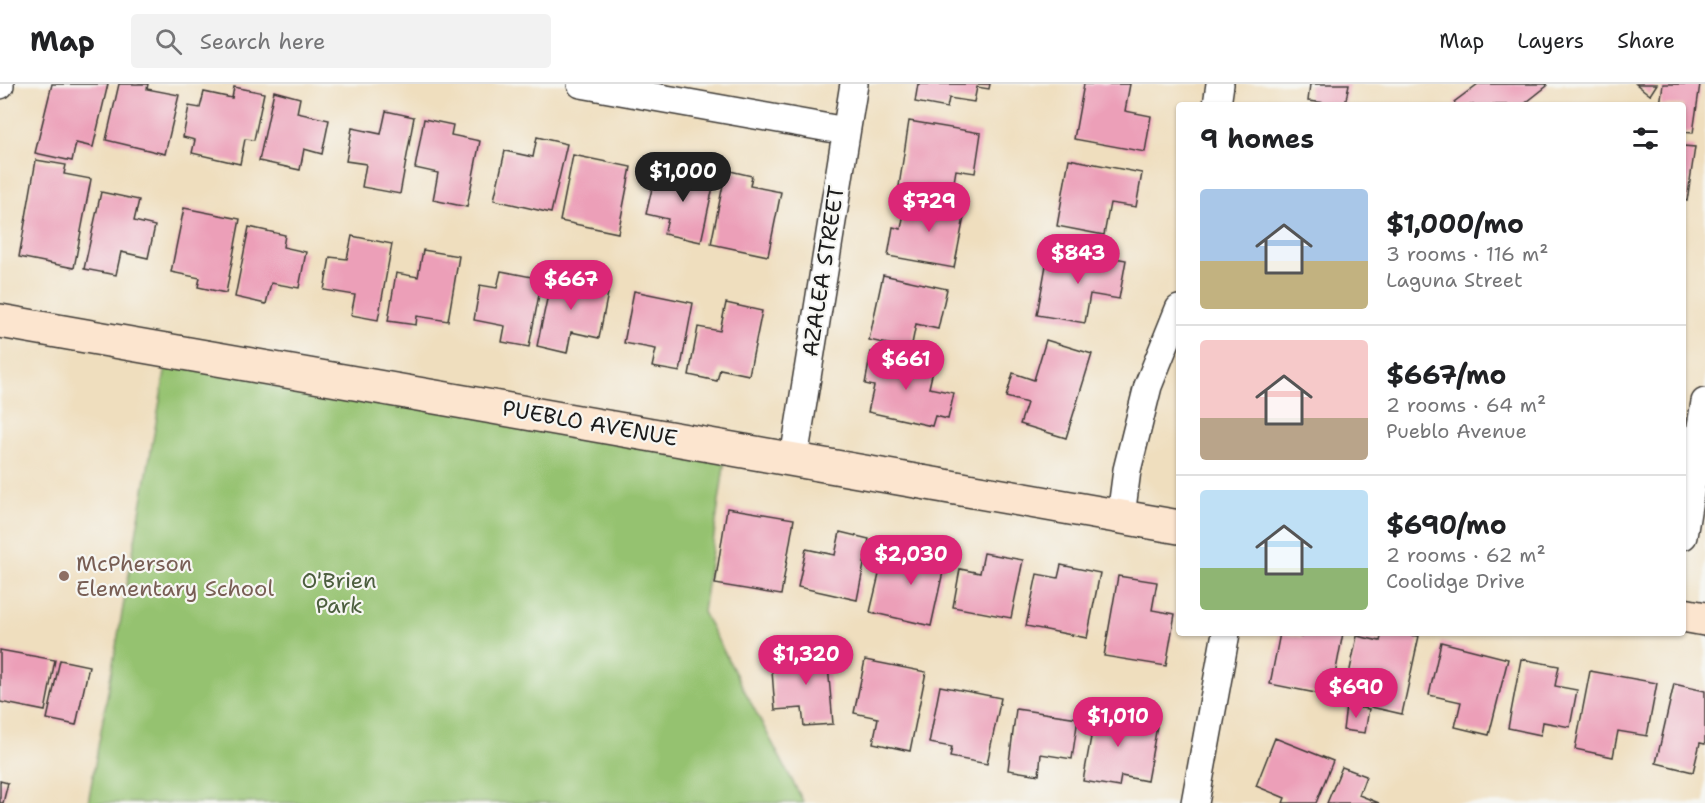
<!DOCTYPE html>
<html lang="en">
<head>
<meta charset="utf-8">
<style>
  :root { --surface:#fff; --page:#f2f2f2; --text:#202124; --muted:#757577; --line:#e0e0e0; --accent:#db2777 }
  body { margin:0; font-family:"Shantell Sans",sans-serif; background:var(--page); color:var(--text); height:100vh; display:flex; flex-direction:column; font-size:22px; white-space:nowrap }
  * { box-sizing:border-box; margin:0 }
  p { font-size:20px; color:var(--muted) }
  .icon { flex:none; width:33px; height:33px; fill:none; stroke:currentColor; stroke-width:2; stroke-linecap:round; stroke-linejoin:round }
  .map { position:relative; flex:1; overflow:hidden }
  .panel { position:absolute; left:1176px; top:18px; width:510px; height:534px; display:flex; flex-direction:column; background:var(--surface); border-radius:6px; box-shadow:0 2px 4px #0004 }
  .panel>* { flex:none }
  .price { position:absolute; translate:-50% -51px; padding:0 14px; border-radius:21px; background:var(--accent); color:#fff; font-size:20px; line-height:39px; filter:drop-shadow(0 2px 3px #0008) }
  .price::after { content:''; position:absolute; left:50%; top:36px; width:18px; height:14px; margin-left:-9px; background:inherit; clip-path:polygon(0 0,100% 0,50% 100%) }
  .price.active { background:#222; color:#fff }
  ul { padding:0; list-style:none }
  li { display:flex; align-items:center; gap:18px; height:150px; padding:0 24px }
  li+li { border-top:2px solid var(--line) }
  li span { display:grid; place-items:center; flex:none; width:168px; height:120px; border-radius:6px; color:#555 }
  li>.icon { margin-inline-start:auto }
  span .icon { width:72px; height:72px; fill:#fffc; stroke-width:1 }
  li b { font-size:26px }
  h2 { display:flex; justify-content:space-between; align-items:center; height:72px; padding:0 24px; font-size:26px }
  header { display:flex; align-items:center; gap:36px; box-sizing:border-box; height:84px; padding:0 30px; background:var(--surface); border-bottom:2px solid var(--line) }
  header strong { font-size:28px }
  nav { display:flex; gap:33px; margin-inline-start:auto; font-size:21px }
  .search { width:420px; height:54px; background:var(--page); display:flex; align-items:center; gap:15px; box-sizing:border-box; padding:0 21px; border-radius:6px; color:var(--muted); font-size:22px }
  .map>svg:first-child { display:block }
</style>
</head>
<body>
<header>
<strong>Map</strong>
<div class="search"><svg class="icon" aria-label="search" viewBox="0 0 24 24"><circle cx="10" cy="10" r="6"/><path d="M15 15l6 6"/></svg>Search here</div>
<nav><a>Map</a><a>Layers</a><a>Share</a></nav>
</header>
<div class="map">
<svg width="1705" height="719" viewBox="0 0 1705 719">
  <rect width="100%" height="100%" fill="#f6f6f2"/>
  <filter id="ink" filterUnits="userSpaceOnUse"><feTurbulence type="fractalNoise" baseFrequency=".0167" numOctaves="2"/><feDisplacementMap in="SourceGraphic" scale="12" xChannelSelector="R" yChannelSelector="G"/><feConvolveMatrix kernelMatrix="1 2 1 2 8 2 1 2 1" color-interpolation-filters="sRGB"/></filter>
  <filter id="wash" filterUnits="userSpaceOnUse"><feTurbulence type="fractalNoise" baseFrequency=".008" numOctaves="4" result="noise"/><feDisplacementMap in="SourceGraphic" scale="24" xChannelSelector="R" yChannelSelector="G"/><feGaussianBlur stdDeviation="1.35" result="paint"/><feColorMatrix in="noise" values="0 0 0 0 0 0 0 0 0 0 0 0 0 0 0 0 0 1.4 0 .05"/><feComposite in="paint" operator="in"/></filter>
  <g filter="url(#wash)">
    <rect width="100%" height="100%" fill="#efdebe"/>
    <path fill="#95c270" stroke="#586f46" stroke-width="1.5" d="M 169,266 L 727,362 L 703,528 L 804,719 L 88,719 Z"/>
    <g id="blocks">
      <path fill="#ec9fb8" d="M 52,0 L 108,0 L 93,63 L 76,59 L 72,77 L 35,69 Z
        M 119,0 L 148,0 L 147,5 L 179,11 L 165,70 L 106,56 Z
        M 918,0 L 990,0 L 989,5 L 977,3 L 974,18 L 949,14 L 947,24 L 915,18 Z
        M 1084,0 L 1130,0 L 1125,27 L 1151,32 L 1145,68 L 1074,55 Z
        M 1310,0 L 1349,0 L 1345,21 L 1308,17 Z
        M 1478,0 L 1546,0 L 1547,2 L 1523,21 L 1456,21 L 1454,18 Z
        M 1636,0 L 1657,0 L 1650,11 Z
        M 1663,0 L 1700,0 L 1693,49 L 1683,48 L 1683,21 L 1660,21 Z
        M 234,3 L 264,9 L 254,56 L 245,55 L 240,80 L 192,69 L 195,56 L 183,53 L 189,22 L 200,24 L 204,8 L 232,14 Z
        M 274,7 L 300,14 L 297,29 L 329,36 L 322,70 L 304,65 L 300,86 L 259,77 Z
        M 386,27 L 414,33 L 400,110 L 362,103 L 366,80 L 346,77 L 352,44 L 381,50 Z
        M 424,35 L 453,41 L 451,51 L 480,57 L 467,123 L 433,116 L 438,89 L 415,84 Z
        M 909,37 L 981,49 L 975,89 L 956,86 L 952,110 L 899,102 Z
        M 537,53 L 567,60 L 551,129 L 494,116 L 505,67 L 533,73 Z
        M 1683,62 L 1695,63 L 1687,117 L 1683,116 Z
        M 573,71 L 631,83 L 618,149 L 560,137 Z
        M 1069,75 L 1142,89 L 1136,123 L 1110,119 L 1104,151 L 1057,142 Z
        M 36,76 L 66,81 L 64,90 L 91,95 L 74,184 L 19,173 Z
        M 687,82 L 716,89 L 701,158 L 664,150 L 668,135 L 646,130 L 655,92 L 683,99 Z
        M 726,86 L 752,92 L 750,102 L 781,108 L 768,172 L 711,160 Z
        M 101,108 L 139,116 L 134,137 L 155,142 L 148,174 L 121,168 L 116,191 L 84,185 Z
        M 907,112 L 966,123 L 954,184 L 888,172 L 893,143 L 901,145 Z
        M 184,124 L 240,135 L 226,209 L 198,203 L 200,194 L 171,188 Z
        M 249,143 L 285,151 L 283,163 L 306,168 L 299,204 L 271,199 L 266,220 L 235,213 Z
        M 352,152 L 392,160 L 378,236 L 351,231 L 355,211 L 324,206 L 330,173 L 347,175 Z
        M 423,166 L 459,172 L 448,237 L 417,232 L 416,241 L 388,237 L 396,189 L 418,193 Z
        M 1088,169 L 1126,176 L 1119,215 L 1090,210 L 1085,239 L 1037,231 L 1048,170 L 1087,176 Z
        M 501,187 L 542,195 L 529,263 L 502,258 L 505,242 L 474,236 L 480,201 L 497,204 Z
        M 553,187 L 591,195 L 589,205 L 608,209 L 599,254 L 571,248 L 567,269 L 537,262 Z
        M 883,191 L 947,205 L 938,245 L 916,240 L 911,265 L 869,256 Z
        M 634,207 L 693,219 L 680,288 L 652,283 L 656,265 L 624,259 Z
        M 726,219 L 762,227 L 749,291 L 720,285 L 717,297 L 689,291 L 698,243 L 720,247 Z
        M 1046,256 L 1092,270 L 1066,354 L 1020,340 L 1027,319 L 1006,313 L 1013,289 L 1034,296 Z
        M 871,268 L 934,282 L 929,304 L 954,309 L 948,335 L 935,332 L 932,342 L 868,328 L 874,302 L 865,300 Z
        M 727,424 L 794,435 L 781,511 L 715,500 Z
        M 840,448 L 869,455 L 857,516 L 798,503 L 806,465 L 835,471 Z
        M 916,458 L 948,465 L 931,542 L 870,528 L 882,478 L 911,484 Z
        M 984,469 L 1023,476 L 1011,534 L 953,523 L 960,485 L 980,489 Z
        M 1061,481 L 1100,489 L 1087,554 L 1026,542 L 1037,490 L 1058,494 Z
        M 1118,492 L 1157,498 L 1152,526 L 1175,530 L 1166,582 L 1104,572 Z
        M 1280,549 L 1302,553 L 1303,549 L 1343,549 L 1331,612 L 1270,600 Z
        M 1382,549 L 1419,552 L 1402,630 L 1371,623 L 1374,611 L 1346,605 L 1357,552 L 1380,557 Z
        M 826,558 L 833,640 L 804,642 L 802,624 L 775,626 L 772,587 L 799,585 L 797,560 Z
        M 1441,558 L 1508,575 L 1489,651 L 1455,643 L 1461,618 L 1429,611 Z
        M 0,566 L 55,576 L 45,627 L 0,618 Z
        M 1521,575 L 1559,582 L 1555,602 L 1577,606 L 1570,643 L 1543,638 L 1541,651 L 1508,644 Z
        M 60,576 L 89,582 L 76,641 L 47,635 Z
        M 865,576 L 926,588 L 910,667 L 873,659 L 878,634 L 854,629 Z
        M 1590,587 L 1657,599 L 1647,652 L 1618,647 L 1613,673 L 1575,665 Z
        M 1674,600 L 1705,607 L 1705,660 L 1700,659 L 1693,688 L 1656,679 Z
        M 940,602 L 1001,614 L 987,680 L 950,673 L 952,663 L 929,659 Z
        M 1097,620 L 1124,624 L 1122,636 L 1157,642 L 1147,697 L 1121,692 L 1119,703 L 1083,697 Z
        M 1346,622 L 1369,625 L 1365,649 L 1343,646 Z
        M 1016,625 L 1078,634 L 1072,675 L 1041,670 L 1039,691 L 1008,686 Z
        M 1275,654 L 1333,677 L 1316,719 L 1283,719 L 1285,714 L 1256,702 Z
        M 1342,683 L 1366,692 L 1359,711 L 1379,719 L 1327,719 Z
        M 0,697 L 8,699 L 3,719 L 0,719 Z"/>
    </g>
  </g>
  <g filter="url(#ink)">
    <use href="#blocks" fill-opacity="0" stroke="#3c3934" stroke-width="1.5"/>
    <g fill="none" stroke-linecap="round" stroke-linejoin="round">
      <defs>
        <path id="street" d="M 581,0 L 846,47
          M 0,1 L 0,0
          M 1217,21 L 1220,0
          M 794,374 L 854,0
          M 1121,432 L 1127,386 L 1148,302 L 1179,225
          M 1683,452 L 1705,318
          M 1195,719 L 1226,549"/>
        <path id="secondary" d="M 0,237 L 1179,443
          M 1683,531 L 1705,535"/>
      </defs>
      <use href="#street" stroke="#3c3934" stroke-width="30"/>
      <use href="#secondary" stroke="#3c3934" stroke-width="36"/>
      <use href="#street" stroke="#fff" stroke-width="27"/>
      <use href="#secondary" stroke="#fce5cf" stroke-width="33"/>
    </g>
  </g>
  <circle fill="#8d6e63" stroke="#f6f6f2" stroke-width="2" cx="64" cy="492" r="6"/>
  <g text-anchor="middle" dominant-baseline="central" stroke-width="4.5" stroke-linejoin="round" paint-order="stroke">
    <g font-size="22" fill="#1c1c1c" stroke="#f6f6f2">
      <text transform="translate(823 187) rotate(-81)">AZALEA STREET</text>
      <text transform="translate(590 339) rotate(10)">PUEBLO AVENUE</text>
    </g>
    <g font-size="22" fill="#785e54" stroke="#f6f6f2" text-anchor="start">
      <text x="76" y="479">McPherson<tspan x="76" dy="25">Elementary School</tspan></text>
    </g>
    <g font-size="22" fill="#4c5e3e" stroke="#f6f6f2">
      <text x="339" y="496">O'Brien<tspan x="339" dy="25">Park</tspan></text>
    </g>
  </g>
</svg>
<b class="price active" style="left:683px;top:119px">$1,000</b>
<b class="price" style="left:929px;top:149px">$729</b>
<b class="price" style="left:1078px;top:201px">$843</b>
<b class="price" style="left:571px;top:227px">$667</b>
<b class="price" style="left:906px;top:307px">$661</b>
<b class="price" style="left:911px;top:502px">$2,030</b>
<b class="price" style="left:806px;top:602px">$1,320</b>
<b class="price" style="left:1356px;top:635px">$690</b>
<b class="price" style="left:1118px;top:664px">$1,010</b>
<section class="panel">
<h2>9 homes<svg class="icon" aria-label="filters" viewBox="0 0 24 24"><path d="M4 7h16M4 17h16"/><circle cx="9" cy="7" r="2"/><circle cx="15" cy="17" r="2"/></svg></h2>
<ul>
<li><span style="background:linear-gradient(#a9c7e8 60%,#c2b280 0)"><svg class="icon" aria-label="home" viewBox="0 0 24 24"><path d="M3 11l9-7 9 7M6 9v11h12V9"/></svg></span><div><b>$1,000/mo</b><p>3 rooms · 116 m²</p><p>Laguna Street</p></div></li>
<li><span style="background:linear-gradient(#f6c9c9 65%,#b9a48a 0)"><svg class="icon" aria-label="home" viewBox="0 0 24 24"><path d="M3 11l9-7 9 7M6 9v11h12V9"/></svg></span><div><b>$667/mo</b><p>2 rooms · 64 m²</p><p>Pueblo Avenue</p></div></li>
<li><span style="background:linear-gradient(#bfe0f5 65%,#8fb573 0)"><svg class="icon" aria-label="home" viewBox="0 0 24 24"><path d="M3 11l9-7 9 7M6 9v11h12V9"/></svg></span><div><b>$690/mo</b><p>2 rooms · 62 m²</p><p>Coolidge Drive</p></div></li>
</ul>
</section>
</div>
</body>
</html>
